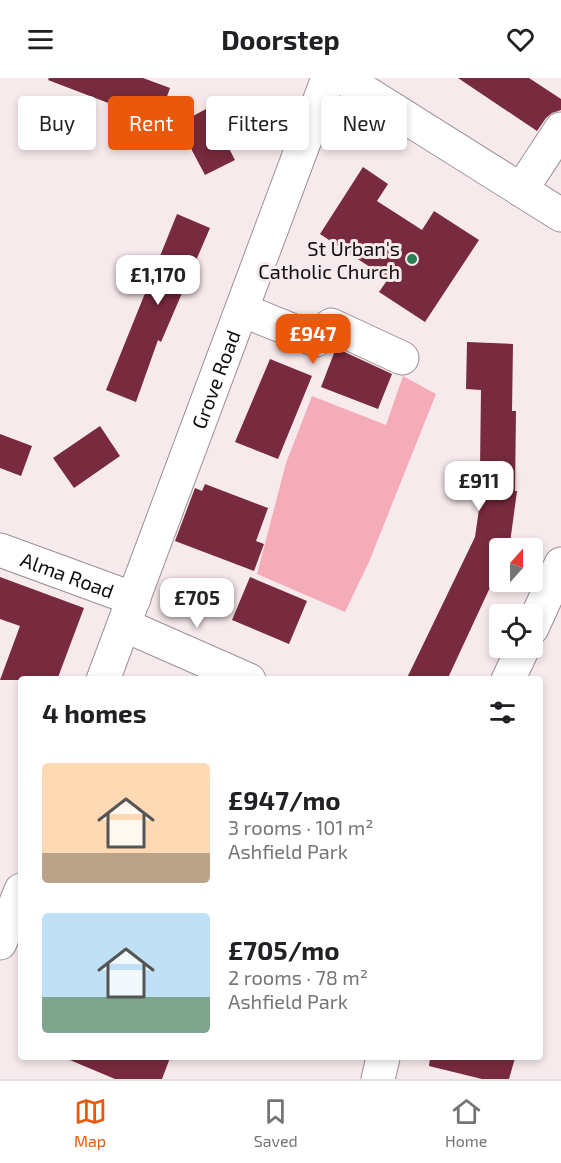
<!DOCTYPE html>
<html lang="en">
<head>
<meta charset="utf-8">
<style>
  :root { --surface:#fff; --page:#f6f6f6; --text:#202124; --muted:#757577; --line:#e0e0e0; --accent:#ea580c }
  body { margin:0; font-family:"Exo 2",sans-serif; background:var(--page); color:var(--text); height:100vh; display:flex; flex-direction:column; font-size:22px; white-space:nowrap }
  * { box-sizing:border-box; margin:0 }
  p { font-size:20px; color:var(--muted) }
  .icon { flex:none; width:33px; height:33px; fill:none; stroke:currentColor; stroke-width:2; stroke-linecap:round; stroke-linejoin:round }
  .map { position:relative; flex:1; overflow:hidden }
  .panel { position:absolute; left:18px; top:598px; width:525px; height:384px; display:flex; flex-direction:column; background:var(--surface); border-radius:6px; box-shadow:0 3px 9px #0003 }
  .panel>* { flex:none }
  .top-card { position:absolute; left:18px; top:18px; width:525px; height:54px; display:flex; gap:12px }
  .needle { width:39px; rotate:21deg }
  .buttons { position:absolute; left:489px; top:460px; display:grid; gap:12px }
  .buttons a { display:grid; place-items:center; width:54px; height:54px; border-radius:6px; background:var(--surface); box-shadow:0 3px 9px #0003; font-size:30px }
  .price { position:absolute; translate:-50% -51px; padding:0 14px; border-radius:12px; background:#fff; color:#222; font-size:20px; line-height:39px; filter:drop-shadow(0 2px 3px #0008) }
  .price::after { content:''; position:absolute; left:50%; top:36px; width:18px; height:14px; margin-left:-9px; background:inherit; clip-path:polygon(0 0,100% 0,50% 100%) }
  .price.selected { background:var(--accent); color:#fff }
  ul { padding:0; list-style:none }
  li { display:flex; align-items:center; gap:18px; height:150px; padding:0 24px }
  li span { display:grid; place-items:center; flex:none; width:168px; height:120px; border-radius:6px; color:#555 }
  li>.icon { margin-inline-start:auto }
  span .icon { width:72px; height:72px; fill:#fffc; stroke-width:1 }
  li b { font-size:26px }
  h2 { display:flex; justify-content:space-between; align-items:center; height:72px; padding:0 24px; font-size:26px }
  .chip { padding:0 21px; border-radius:6px; background:var(--surface); box-shadow:0 3px 9px #0003; font-size:21px; line-height:54px }
  .chip.selected { background:var(--accent); color:#fff }
  header { display:flex; justify-content:space-between; align-items:center; height:78px; padding:0 24px; background:var(--surface); font-size:27px; font-weight:700 }
  .menu { display:flex; justify-content:space-around; align-items:center; height:84px; border-top:2px solid var(--line); background:var(--surface); font-size:16px; color:var(--muted) }
  .menu a { display:grid; justify-items:center; gap:3px }
  .menu .selected { color:var(--accent) }
  .map>svg:first-child { display:block }
</style>
</head>
<body>
<header><svg class="icon" aria-label="menu" viewBox="0 0 24 24"><path d="M4 6h16M4 12h16M4 18h16"/></svg>Doorstep<svg class="icon" aria-label="heart" viewBox="0 0 24 24"><path d="M12 20l-8-8c-3-5 5-10 8-4 3-6 11-1 8 4z"/></svg></header>
<div class="map">
<svg width="561" height="1001" viewBox="0 0 561 1001">
  <rect width="100%" height="100%" fill="#f7eaec"/>
  <path fill="#f5acb9" d="M 403,298 L 436,316 L 369,484 L 345,534 L 257,496 L 286,385 L 312,318 L 386,347 Z"/>
  <path fill="#782a3e" d="M 49,0 L 143,0 L 170,10 L 158,44 L 48,2 Z
    M 458,0 L 529,0 L 561,21 L 561,32 L 552,35 L 546,40 L 537,53 Z
    M 208,30 L 235,82 L 205,97 L 178,46 Z
    M 363,89 L 388,106 L 377,123 L 422,152 L 434,133 L 479,162 L 425,244 L 379,214 L 388,201 L 320,156 Z
    M 177,136 L 210,150 L 161,264 L 158,262 L 136,324 L 106,312 Z
    M 467,264 L 513,266 L 512,333 L 516,333 L 515,413 L 517,413 L 510,465 L 508,471 L 500,471 L 500,488 L 447,602 L 406,602 L 475,459 L 485,389 L 480,389 L 481,312 L 466,311 Z
    M 336,270 L 392,296 L 378,331 L 321,309 Z
    M 270,281 L 312,298 L 278,381 L 235,364 Z
    M 100,348 L 120,378 L 74,410 L 53,380 Z
    M 0,356 L 32,368 L 21,398 L 0,390 Z
    M 205,406 L 268,430 L 256,463 L 264,466 L 254,493 L 175,463 L 195,410 L 202,413 Z
    M 0,499 L 84,530 L 57,602 L 0,602 L 20,548 L 0,541 Z
    M 250,499 L 307,523 L 289,566 L 232,542 Z
    M 65,980 L 170,980 L 162,1001 L 115,1001 Z
    M 430,980 L 515,980 L 509,1001 L 482,1001 L 429,988 Z"/>
  <g fill="none" stroke-linecap="round" stroke-linejoin="round">
    <defs>
      <g id="minor">
        <path d="M 521,112 L 561,51"/>
        <path d="M 242,232 L 316,262 L 331,247 L 402,280"/>
        <path id="s1" d="M 0,472 L 134,521"/>
        <path d="M 124,547 L 249,602"/>
        <path d="M 532,550 L 561,486"/>
        <path id="s2" d="M 103,602 L 328,0"/>
        <path d="M 508,602 L 523,570"/>
        <path d="M 0,865 L 21,812"/>
        <path d="M 378,1001 L 383,980"/>
      </g>
      <path id="secondary" d="M 343,0 L 561,137"/>
    </defs>
    <use href="#minor" stroke="#9c9192" stroke-width="35"/>
    <use href="#secondary" stroke="#9c9192" stroke-width="35"/>
    <use href="#minor" stroke="#fff" stroke-width="33"/>
    <use href="#secondary" stroke="#fff" stroke-width="33"/>
  </g>
  <circle fill="#2a8054" stroke="#f7eaec" stroke-width="2" cx="412" cy="181" r="6"/>
  <g text-anchor="middle" dominant-baseline="central" stroke-width="6" stroke-linejoin="round" paint-order="stroke">
    <g font-size="20" fill="#100c0d" stroke="#f7eaec" text-anchor="end">
      <text x="400" y="170">St Urban's<tspan x="400" dy="23">Catholic Church</tspan></text>
    </g>
    <g font-size="20" fill="#100c0d" stroke="#f7eaec">
      <text stroke="none"><textPath href="#s2" startOffset="321">Grove Road</textPath></text>
      <text stroke="none"><textPath href="#s1" startOffset="72">Alma Road</textPath></text>
    </g>
  </g>
</svg>
<div class="buttons">
<a><svg class="needle" viewBox="-14 -14 28 28"><path d="M0-13l5 13h-10z" fill="#e53935"/><path d="M0 13l5-13h-10z" fill="#757577"/></svg></a>
<a><svg class="icon" aria-label="locate" viewBox="0 0 24 24"><circle cx="12" cy="12" r="6"/><path d="M12 2v4M12 18v4M2 12h4M18 12h4"/></svg></a>
</div>
<b class="price" style="left:158px;top:228px">£1,170</b>
<b class="price selected" style="left:313px;top:287px">£947</b>
<b class="price" style="left:479px;top:434px">£911</b>
<b class="price" style="left:197px;top:551px">£705</b>
<div class="top-card">
<a class="chip">Buy</a>
<a class="chip selected">Rent</a>
<a class="chip">Filters</a>
<a class="chip">New</a>
</div>
<section class="panel">
<h2>4 homes<svg class="icon" aria-label="filters" viewBox="0 0 24 24"><path d="M4 7h16M4 17h16"/><circle cx="9" cy="7" r="2"/><circle cx="15" cy="17" r="2"/></svg></h2>
<ul>
<li><span style="background:linear-gradient(#ffd9b3 75%,#b9a48a 0)"><svg class="icon" aria-label="home" viewBox="0 0 24 24"><path d="M3 11l9-7 9 7M6 9v11h12V9"/></svg></span><div><b>£947/mo</b><p>3 rooms · 101 m²</p><p>Ashfield Park</p></div></li>
<li><span style="background:linear-gradient(#bfe0f5 70%,#7fa58c 0)"><svg class="icon" aria-label="home" viewBox="0 0 24 24"><path d="M3 11l9-7 9 7M6 9v11h12V9"/></svg></span><div><b>£705/mo</b><p>2 rooms · 78 m²</p><p>Ashfield Park</p></div></li>
</ul>
</section>
</div>
<nav class="menu">
<a class="selected"><svg class="icon" aria-label="map" viewBox="0 0 24 24"><path d="M3 6l6-2 6 2 6-2v14l-6 2-6-2-6 2zM9 4v14M15 6v14"/></svg>Map</a>
<a><svg class="icon" aria-label="saved" viewBox="0 0 24 24"><path d="M7 4h10v16l-5-4-5 4z"/></svg>Saved</a>
<a><svg class="icon" aria-label="home" viewBox="0 0 24 24"><path d="M3 11l9-7 9 7M6 9v11h12V9"/></svg>Home</a>
</nav>
</body>
</html>
